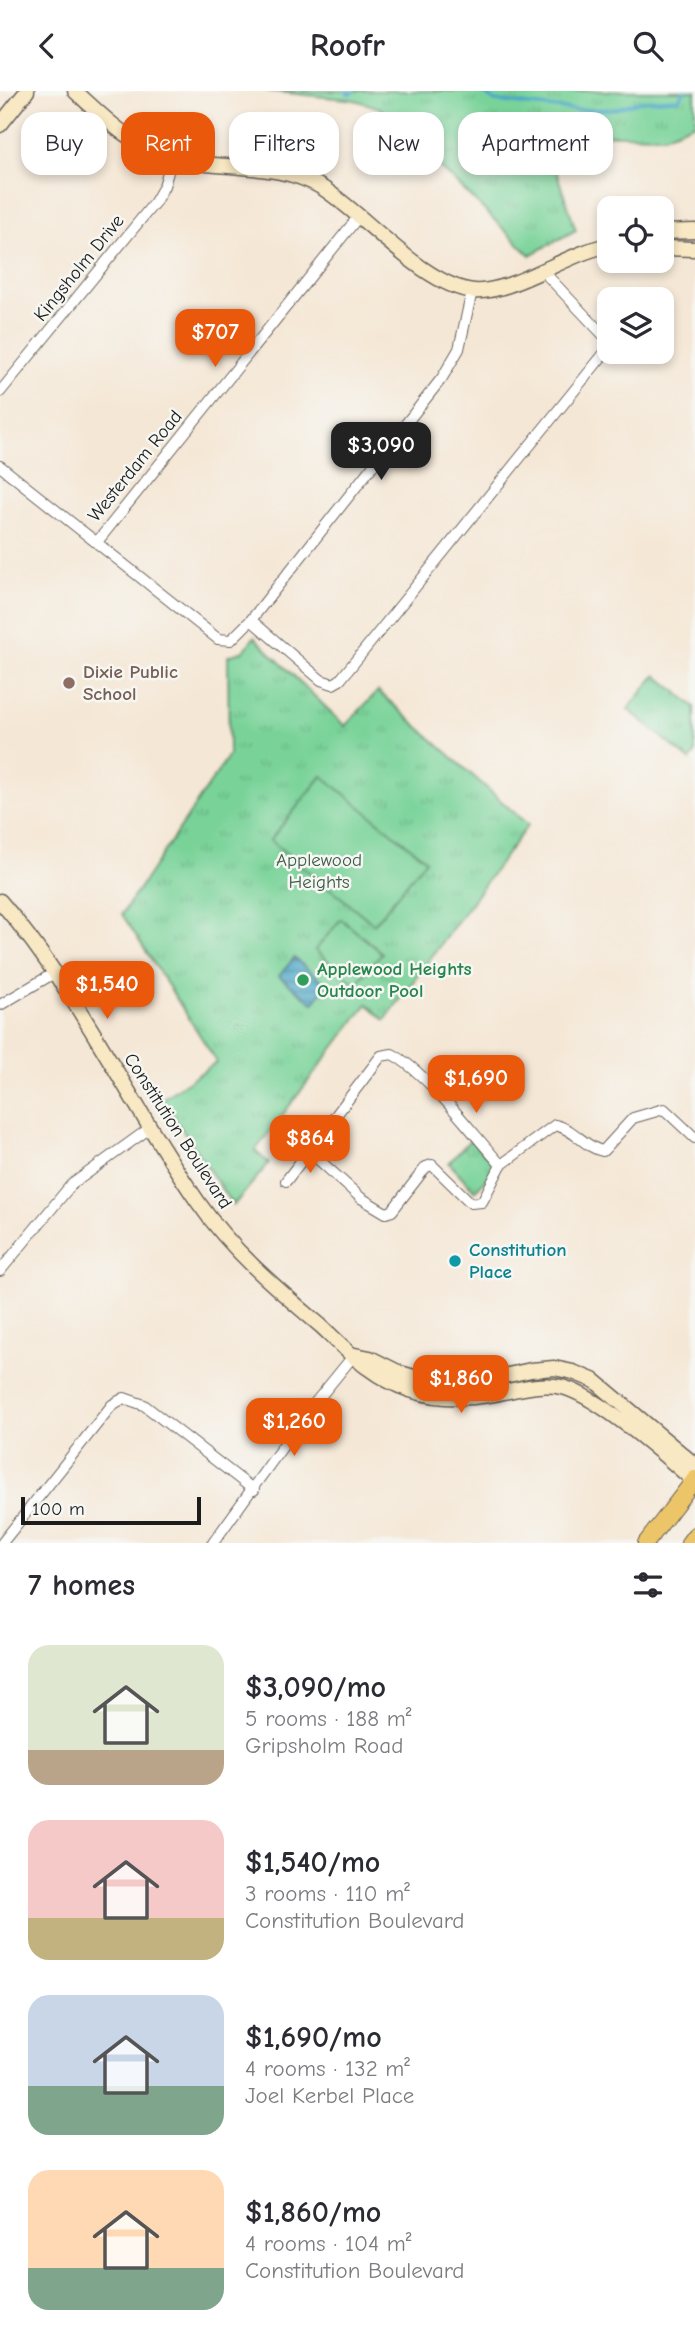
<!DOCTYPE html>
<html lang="en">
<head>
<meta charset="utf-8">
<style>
  :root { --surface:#fff; --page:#f7f7f7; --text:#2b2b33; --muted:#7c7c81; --accent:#ea580c }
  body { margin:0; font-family:"Comic Neue",sans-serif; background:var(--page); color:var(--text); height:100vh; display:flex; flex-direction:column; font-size:26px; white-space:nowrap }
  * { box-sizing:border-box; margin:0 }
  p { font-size:23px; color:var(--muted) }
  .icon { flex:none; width:38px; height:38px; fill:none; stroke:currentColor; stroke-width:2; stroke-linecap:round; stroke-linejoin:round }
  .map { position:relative; height:1452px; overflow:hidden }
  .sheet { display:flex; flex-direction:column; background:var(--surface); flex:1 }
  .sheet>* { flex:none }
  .guide { position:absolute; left:21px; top:21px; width:654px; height:63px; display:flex; gap:14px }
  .buttons { position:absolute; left:597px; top:105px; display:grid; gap:14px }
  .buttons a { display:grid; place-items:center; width:77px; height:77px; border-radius:14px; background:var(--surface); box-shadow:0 4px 10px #0003; font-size:35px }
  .scale { position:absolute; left:21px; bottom:18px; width:180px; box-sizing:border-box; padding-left:7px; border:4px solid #1c1c1c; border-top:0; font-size:19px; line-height:24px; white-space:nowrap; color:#1c1c1c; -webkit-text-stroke:5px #f6f6f2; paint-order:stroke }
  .price { position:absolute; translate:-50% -60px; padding:0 16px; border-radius:14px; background:var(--accent); color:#fff; font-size:23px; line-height:46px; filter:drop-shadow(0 2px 4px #0008) }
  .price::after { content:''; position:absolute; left:50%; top:42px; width:21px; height:16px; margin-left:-10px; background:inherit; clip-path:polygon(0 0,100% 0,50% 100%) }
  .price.current { background:#222; color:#fff }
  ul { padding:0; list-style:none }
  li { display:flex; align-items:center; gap:21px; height:175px; padding:0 28px }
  li span { display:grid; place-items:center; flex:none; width:196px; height:140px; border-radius:21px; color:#555 }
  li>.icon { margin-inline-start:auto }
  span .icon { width:84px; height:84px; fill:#fffc; stroke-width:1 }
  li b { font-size:30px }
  h2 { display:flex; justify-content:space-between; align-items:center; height:84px; padding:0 28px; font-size:30px }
  .pill { padding:0 24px; border-radius:21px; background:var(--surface); box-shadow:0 4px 10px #0003; font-size:24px; line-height:63px }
  .pill.current { background:var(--accent); color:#fff }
  header { display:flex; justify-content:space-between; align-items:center; height:91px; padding:0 28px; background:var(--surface); font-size:32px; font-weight:800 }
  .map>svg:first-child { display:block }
</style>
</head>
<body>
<header><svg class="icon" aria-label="back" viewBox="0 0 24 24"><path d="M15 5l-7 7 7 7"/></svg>Roofr<svg class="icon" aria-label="search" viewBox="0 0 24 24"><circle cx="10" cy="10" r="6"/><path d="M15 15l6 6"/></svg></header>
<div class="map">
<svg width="695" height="1452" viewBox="0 0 695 1452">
  <defs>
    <pattern id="park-tufts" width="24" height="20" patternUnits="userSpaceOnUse" patternTransform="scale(1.75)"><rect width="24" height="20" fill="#79d399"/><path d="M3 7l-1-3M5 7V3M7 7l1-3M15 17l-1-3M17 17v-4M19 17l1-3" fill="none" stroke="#68b583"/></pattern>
    <pattern id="water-rules" width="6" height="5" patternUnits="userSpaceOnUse" patternTransform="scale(1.75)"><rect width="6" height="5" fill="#48a6c7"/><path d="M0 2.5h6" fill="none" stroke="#3b86a1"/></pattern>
  </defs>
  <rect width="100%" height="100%" fill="#f6f6f2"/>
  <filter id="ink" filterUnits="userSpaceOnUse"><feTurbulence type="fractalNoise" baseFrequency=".0143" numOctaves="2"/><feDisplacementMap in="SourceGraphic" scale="14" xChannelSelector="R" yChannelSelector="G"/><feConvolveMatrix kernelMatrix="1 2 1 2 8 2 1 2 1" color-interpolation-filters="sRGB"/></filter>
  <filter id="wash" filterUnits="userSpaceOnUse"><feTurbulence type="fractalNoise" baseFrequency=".00686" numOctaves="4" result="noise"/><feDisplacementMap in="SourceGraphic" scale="28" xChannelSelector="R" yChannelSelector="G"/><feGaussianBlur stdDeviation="1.57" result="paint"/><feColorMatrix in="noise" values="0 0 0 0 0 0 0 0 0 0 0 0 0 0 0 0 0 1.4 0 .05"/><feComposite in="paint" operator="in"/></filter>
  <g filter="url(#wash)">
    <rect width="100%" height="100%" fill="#f5e7d5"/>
    <path fill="url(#park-tufts)" stroke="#4a785a" stroke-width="2" d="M 267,0 L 695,0 L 695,32 L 664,45 L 543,42 L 576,139 L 530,164 L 380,17 L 355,9 Z
      M 254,546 L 345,635 L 378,600 L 528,734 L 385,929 L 367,913 L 255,1060 L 269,1072 L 233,1115 L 162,1008 L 217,971 L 122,823 L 229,664 L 228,565 L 244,560 Z
      M 656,584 L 695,616 L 695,663 L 690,669 L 628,618 Z
      M 470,1049 L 498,1075 L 475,1100 L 449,1072 Z"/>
    <path fill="#79d399" stroke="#4a785a" stroke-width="2" d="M 322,685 L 426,769 L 374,833 L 270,749 Z
      M 341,828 L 382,862 L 356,893 L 315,859 Z"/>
    <path fill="url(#water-rules)" stroke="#326172" stroke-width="2" d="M 294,867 L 327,894 L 313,912 L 279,885 Z"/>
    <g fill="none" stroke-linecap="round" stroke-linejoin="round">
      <path stroke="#48a6c7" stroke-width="3.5" d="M 346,0 L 349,3 L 354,0
        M 481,0 L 495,10 L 575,19 L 615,18 L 640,10 L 678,8 L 685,0"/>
    </g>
  </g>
  <g filter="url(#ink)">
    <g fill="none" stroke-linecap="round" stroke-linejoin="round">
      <defs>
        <path id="street" d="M 541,178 L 609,250
          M 0,301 L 155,111 L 164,95 L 172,67
          M 0,375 L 218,548 L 231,549 L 251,529 L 442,287 L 459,258 L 472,200
          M 97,451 L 359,125
          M 251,529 L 321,589 L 333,593 L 340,589 L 607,259 L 609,252
          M 0,914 L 56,881
          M 309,1060 L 361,1107 L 386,1122 L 392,1120 L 426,1076 L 432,1074 L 471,1112 L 482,1111 L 501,1074 L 555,1034 C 575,1038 585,1057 603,1060 L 633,1027 L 664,1018 L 695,1047
          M 286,1090 L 381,965 L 392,963 C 428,982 472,1042 501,1074
          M 0,1180 L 71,1094 L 150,1037
          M 2,1452 L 112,1314 L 124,1307 L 144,1314 L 254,1399
          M 213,1452 L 306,1323 L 354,1264"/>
        <path id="secondary" d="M 75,0 C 103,26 132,55 170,66 C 218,81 277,69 321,96 C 365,123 423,195 474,200 C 511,203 567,162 609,154
          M 0,34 L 27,0
          M 662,141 L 695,140
          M 662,157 L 695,158
          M 0,810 C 79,901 129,1012 198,1111 C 232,1160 276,1197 321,1235 C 336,1249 351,1265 368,1277 C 404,1304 445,1311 489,1304 C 513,1300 537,1291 562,1296 C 596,1304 667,1366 695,1391
          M 355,1264 L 370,1267 L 400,1282 L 424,1289 L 490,1288 L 531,1279 L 554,1277 L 573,1281 L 595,1290 L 695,1374"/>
        <path id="primary" d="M 646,1452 L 695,1388
          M 689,1452 L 695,1444"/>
      </defs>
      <use href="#street" stroke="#68635d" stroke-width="12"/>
      <use href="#secondary" stroke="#68635d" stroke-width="17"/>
      <use href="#primary" stroke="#68635d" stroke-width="18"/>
      <use href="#street" stroke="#fff" stroke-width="10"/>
      <use href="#secondary" stroke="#f8e8c3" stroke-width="14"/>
      <use href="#primary" stroke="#edc569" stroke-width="16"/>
    </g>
  </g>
  <circle fill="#8d6e63" stroke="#f6f6f2" stroke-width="2.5" cx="69" cy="592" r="7"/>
  <circle fill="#2e9e5b" stroke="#f6f6f2" stroke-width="2.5" cx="303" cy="889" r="7"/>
  <circle fill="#0f9aa8" stroke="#f6f6f2" stroke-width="2.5" cx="455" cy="1170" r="7"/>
  <g text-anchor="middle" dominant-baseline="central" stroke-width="5" stroke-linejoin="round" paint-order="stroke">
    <g font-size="19" fill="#1c1c1c" stroke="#f6f6f2">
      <text transform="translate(79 177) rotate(-51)">Kingsholm Drive</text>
      <text transform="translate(135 375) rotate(-51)">Westerdam Road</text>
      <text transform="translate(178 1040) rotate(57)">Constitution Boulevard</text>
    </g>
    <g font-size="19" font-weight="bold" fill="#785e54" stroke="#f6f6f2" text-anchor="start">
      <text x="83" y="581">Dixie Public<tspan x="83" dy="22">School</tspan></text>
    </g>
    <g font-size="19" fill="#3d5c48" stroke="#f6f6f2">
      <text x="319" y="769">Applewood<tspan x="319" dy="22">Heights</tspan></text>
    </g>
    <g font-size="19" font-weight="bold" fill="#27864d" stroke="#f6f6f2" text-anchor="start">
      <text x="317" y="878">Applewood Heights<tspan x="317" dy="22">Outdoor Pool</tspan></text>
    </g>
    <g font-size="19" font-weight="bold" fill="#0d838f" stroke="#f6f6f2" text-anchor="start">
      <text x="469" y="1159">Constitution<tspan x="469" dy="22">Place</tspan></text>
    </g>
  </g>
</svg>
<div class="buttons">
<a><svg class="icon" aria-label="locate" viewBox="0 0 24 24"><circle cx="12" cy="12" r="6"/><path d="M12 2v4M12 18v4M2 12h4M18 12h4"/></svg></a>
<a><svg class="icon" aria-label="layers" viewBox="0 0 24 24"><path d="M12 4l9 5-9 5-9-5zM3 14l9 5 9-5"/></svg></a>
</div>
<div class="scale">100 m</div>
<b class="price" style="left:215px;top:278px">$707</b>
<b class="price current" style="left:381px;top:391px">$3,090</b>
<b class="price" style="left:107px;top:930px">$1,540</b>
<b class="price" style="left:476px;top:1024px">$1,690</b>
<b class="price" style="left:310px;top:1084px">$864</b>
<b class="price" style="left:461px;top:1324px">$1,860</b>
<b class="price" style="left:294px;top:1367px">$1,260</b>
<div class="guide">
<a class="pill">Buy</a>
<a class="pill current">Rent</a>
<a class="pill">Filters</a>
<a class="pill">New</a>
<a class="pill">Apartment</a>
</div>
</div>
<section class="sheet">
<h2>7 homes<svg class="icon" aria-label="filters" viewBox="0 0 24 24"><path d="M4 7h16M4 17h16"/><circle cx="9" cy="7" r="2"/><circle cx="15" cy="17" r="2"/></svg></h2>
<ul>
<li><span style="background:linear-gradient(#dfe7d0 75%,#b9a48a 0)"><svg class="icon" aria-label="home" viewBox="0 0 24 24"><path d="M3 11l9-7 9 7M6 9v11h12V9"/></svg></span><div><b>$3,090/mo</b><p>5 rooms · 188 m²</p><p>Gripsholm Road</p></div></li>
<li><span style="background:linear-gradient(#f6c9c9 70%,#c2b280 0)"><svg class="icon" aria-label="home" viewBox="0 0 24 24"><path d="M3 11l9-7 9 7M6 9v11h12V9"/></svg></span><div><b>$1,540/mo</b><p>3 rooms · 110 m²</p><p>Constitution Boulevard</p></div></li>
<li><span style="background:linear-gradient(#c9d6e8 65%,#7fa58c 0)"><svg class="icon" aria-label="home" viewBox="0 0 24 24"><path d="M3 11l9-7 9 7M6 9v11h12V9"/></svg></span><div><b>$1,690/mo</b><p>4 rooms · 132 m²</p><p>Joel Kerbel Place</p></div></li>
<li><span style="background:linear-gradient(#ffd9b3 70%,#7fa58c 0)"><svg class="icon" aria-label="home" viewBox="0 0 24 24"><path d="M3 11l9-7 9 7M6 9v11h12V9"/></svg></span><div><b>$1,860/mo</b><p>4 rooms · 104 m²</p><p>Constitution Boulevard</p></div></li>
</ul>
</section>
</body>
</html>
